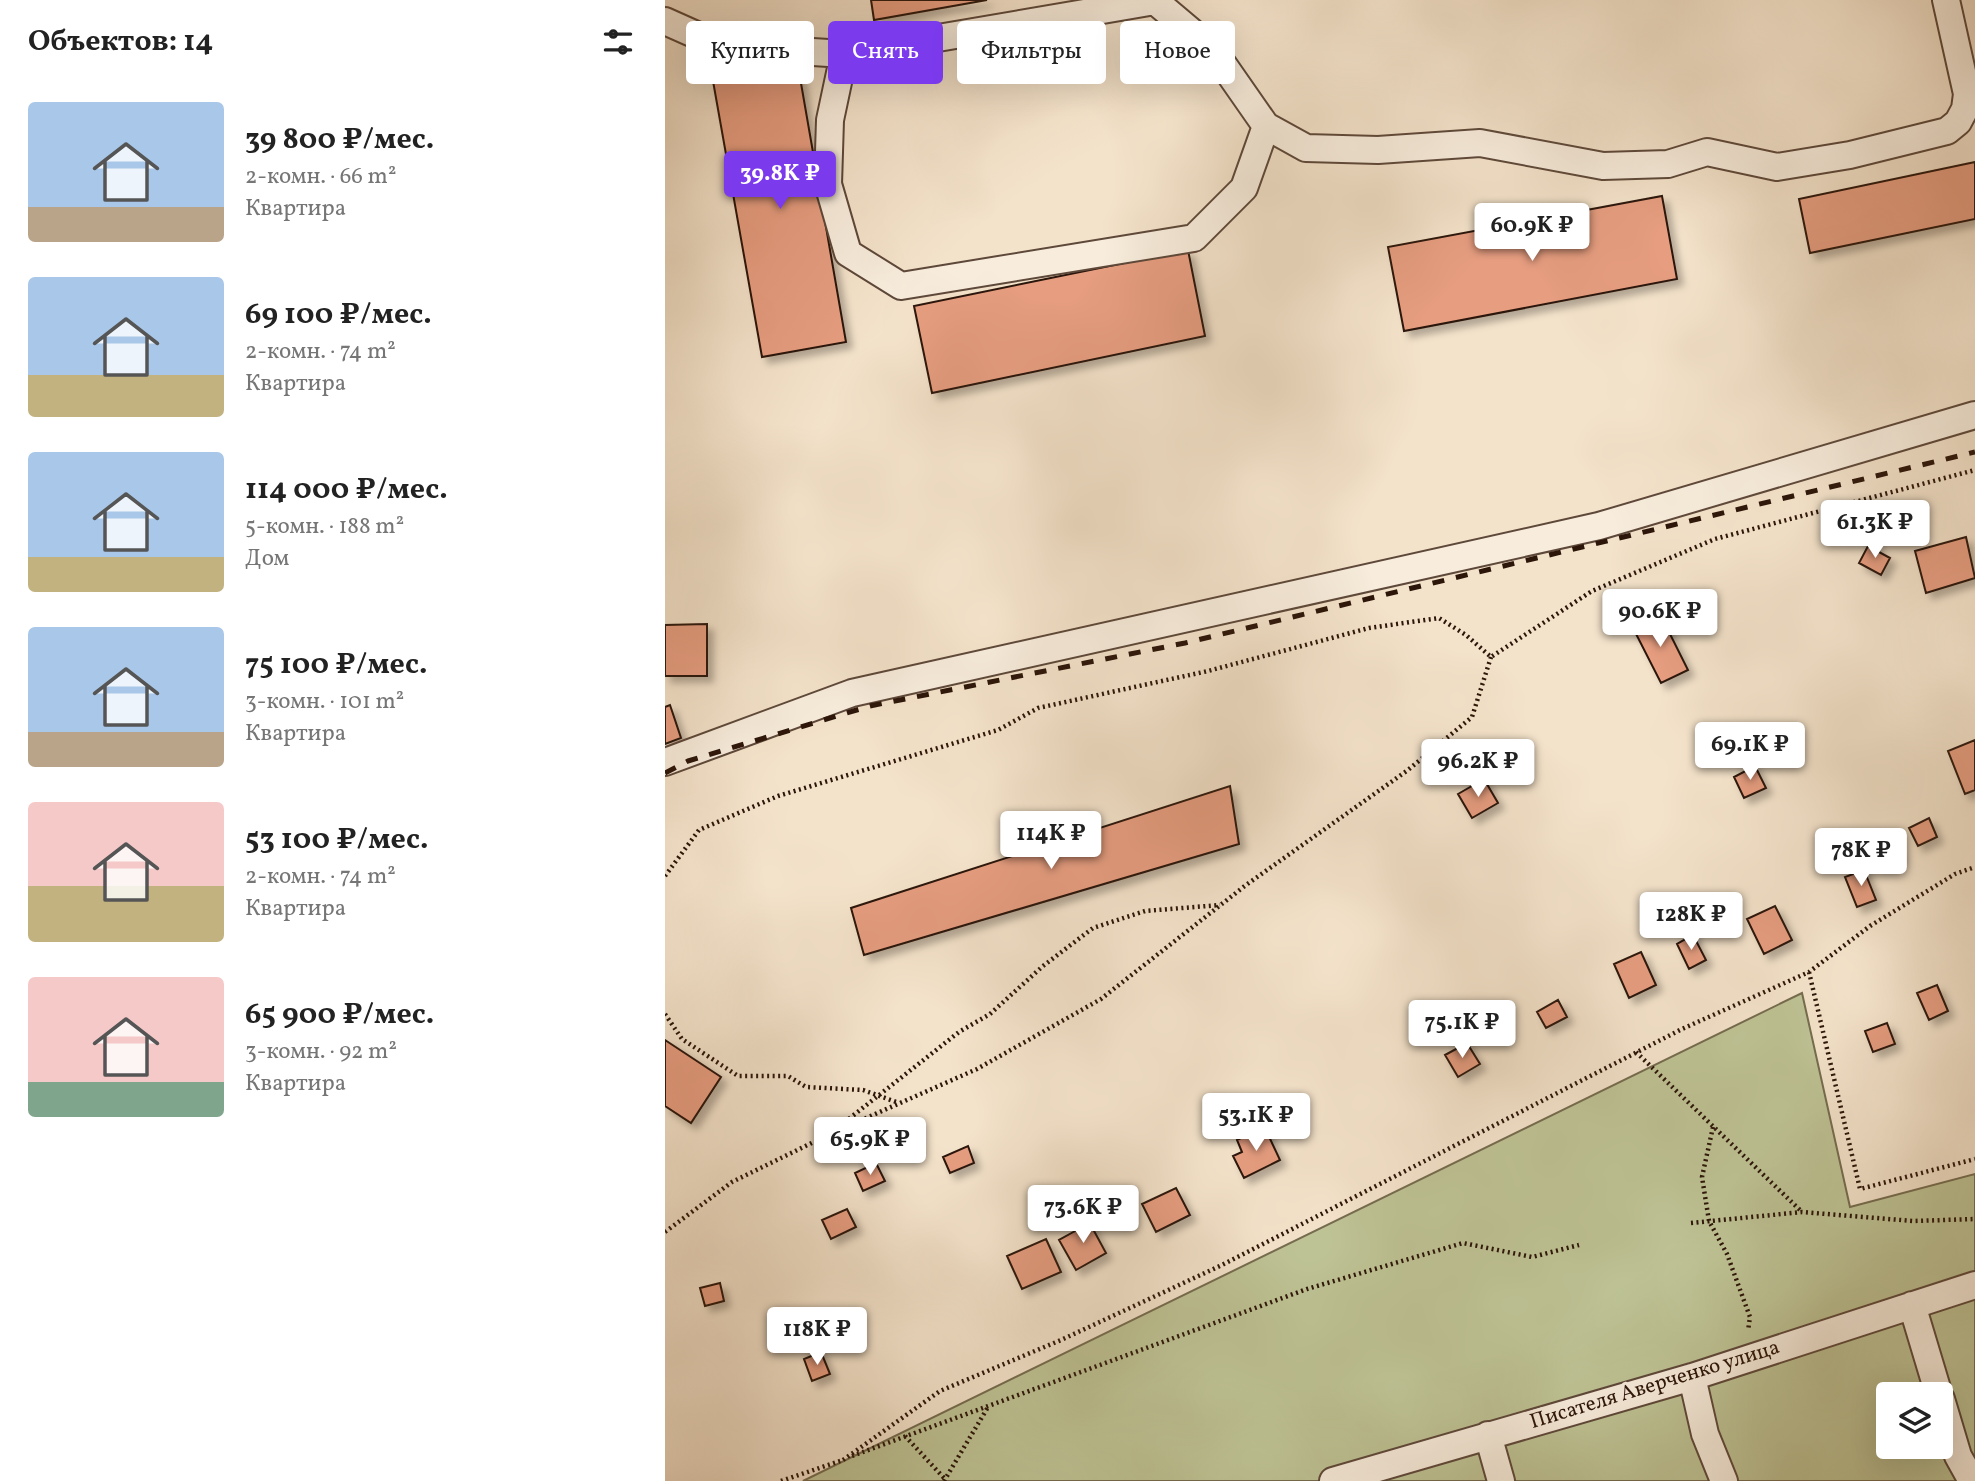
<!DOCTYPE html>
<html lang="ru">
<head>
<meta charset="utf-8">
<style>
  :root { --surface:#fff; --page:#f6f6f6; --text:#222; --muted:#767676; --accent:#7c3aed }
  body { margin:0; font-family:Vollkorn,serif; background:var(--page); color:var(--text); height:100vh; display:flex; flex-direction:column; font-size:26px; white-space:nowrap }
  * { box-sizing:border-box; margin:0 }
  p { font-size:23px; color:var(--muted) }
  .icon { flex:none; width:38px; height:38px; fill:none; stroke:currentColor; stroke-width:2; stroke-linecap:round; stroke-linejoin:round }
  .map { position:relative; flex:1; overflow:hidden }
  .details { display:flex; flex-direction:column; background:var(--surface); width:665px }
  .details>* { flex:none }
  .hud { position:absolute; left:21px; top:21px; width:665px; height:63px; display:flex; gap:14px }
  .fabs { position:absolute; left:1211px; top:1382px; display:grid; gap:14px }
  .fabs a { display:grid; place-items:center; width:77px; height:77px; border-radius:7px; background:var(--surface); box-shadow:0 7px 28px #0002; font-size:35px }
  .price { position:absolute; translate:-50% -60px; padding:0 16px; border-radius:7px; background:#fff; color:#222; font-size:23px; line-height:46px; filter:drop-shadow(0 2px 4px #0008) }
  .price::after { content:''; position:absolute; left:50%; top:42px; width:21px; height:16px; margin-left:-10px; background:inherit; clip-path:polygon(0 0,100% 0,50% 100%) }
  .price.current { background:var(--accent); color:#fff }
  ul { padding:0; list-style:none }
  li { display:flex; align-items:center; gap:21px; height:175px; padding:0 28px }
  li span { display:grid; place-items:center; flex:none; width:196px; height:140px; border-radius:7px; color:#555 }
  li>.icon { margin-inline-start:auto }
  span .icon { width:84px; height:84px; fill:#fffc; stroke-width:1 }
  li b { font-size:30px }
  h2 { display:flex; justify-content:space-between; align-items:center; height:84px; padding:0 28px; font-size:30px }
  .pill { padding:0 24px; border-radius:7px; background:var(--surface); box-shadow:0 7px 28px #0002; font-size:24px; line-height:63px }
  .pill.current { background:var(--accent); color:#fff }
  main { display:flex; flex:1; min-height:0 }
  .map>svg:first-child { display:block }
</style>
</head>
<body>
<main>
<section class="details">
<h2>Объектов: 14<svg class="icon" aria-label="filters" viewBox="0 0 24 24"><path d="M4 7h16M4 17h16"/><circle cx="9" cy="7" r="2"/><circle cx="15" cy="17" r="2"/></svg></h2>
<ul>
<li><span style="background:linear-gradient(#a9c7e8 75%,#b9a48a 0)"><svg class="icon" aria-label="home" viewBox="0 0 24 24"><path d="M3 11l9-7 9 7M6 9v11h12V9"/></svg></span><div><b>39 800 ₽/мес.</b><p>2-комн. · 66 m²</p><p>Квартира</p></div></li>
<li><span style="background:linear-gradient(#a9c7e8 70%,#c2b280 0)"><svg class="icon" aria-label="home" viewBox="0 0 24 24"><path d="M3 11l9-7 9 7M6 9v11h12V9"/></svg></span><div><b>69 100 ₽/мес.</b><p>2-комн. · 74 m²</p><p>Квартира</p></div></li>
<li><span style="background:linear-gradient(#a9c7e8 75%,#c2b280 0)"><svg class="icon" aria-label="home" viewBox="0 0 24 24"><path d="M3 11l9-7 9 7M6 9v11h12V9"/></svg></span><div><b>114 000 ₽/мес.</b><p>5-комн. · 188 m²</p><p>Дом</p></div></li>
<li><span style="background:linear-gradient(#a9c7e8 75%,#b9a48a 0)"><svg class="icon" aria-label="home" viewBox="0 0 24 24"><path d="M3 11l9-7 9 7M6 9v11h12V9"/></svg></span><div><b>75 100 ₽/мес.</b><p>3-комн. · 101 m²</p><p>Квартира</p></div></li>
<li><span style="background:linear-gradient(#f6c9c9 60%,#c2b280 0)"><svg class="icon" aria-label="home" viewBox="0 0 24 24"><path d="M3 11l9-7 9 7M6 9v11h12V9"/></svg></span><div><b>53 100 ₽/мес.</b><p>2-комн. · 74 m²</p><p>Квартира</p></div></li>
<li><span style="background:linear-gradient(#f6c9c9 75%,#7fa58c 0)"><svg class="icon" aria-label="home" viewBox="0 0 24 24"><path d="M3 11l9-7 9 7M6 9v11h12V9"/></svg></span><div><b>65 900 ₽/мес.</b><p>3-комн. · 92 m²</p><p>Квартира</p></div></li>
</ul>
</section>
<div class="map">
<svg width="1310" height="1481" viewBox="0 0 1310 1481">
  <defs>
    <filter id="shadow"><feDropShadow dx="6" dy="6" stdDeviation="3.5" flood-color="#0004"/></filter>
  </defs>
  <rect width="100%" height="100%" fill="#f4e3cb"/>
  <filter id="stains"><feTurbulence type="fractalNoise" baseFrequency=".00286" numOctaves="4"/><feColorMatrix values="0 0 0 0 .2 0 0 0 0 .09 0 0 0 0 .02 0 0 0 .5 -.17"/></filter>
  <radialGradient id="worn" r=".72"><stop offset=".6" stop-color="#630" stop-opacity="0"/><stop offset="1" stop-color="#630" stop-opacity=".3"/></radialGradient>
  <path fill="#bec395" stroke="#756c4f" stroke-width="2" fill-rule="evenodd" d="M 1137,993 L 1185,1207 L 1310,1174 L 1310,1481 L 138,1481 ZM 1223,1395 L 1276,1395 L 1276,1447 L 1223,1447 Z"/>
  <path fill="#e69d80" stroke="#2c1509" stroke-width="2" filter="url(#shadow)" d="M 206,0 L 322,0 L 209,20 Z
    M 133,66 L 181,342 L 97,357 L 48,81 Z
    M 1310,162 L 1310,219 L 1145,253 L 1134,199 Z
    M 997,196 L 1012,279 L 739,331 L 723,247 Z
    M 523,250 L 540,336 L 267,393 L 249,306 Z
    M 1301,537 L 1310,578 L 1261,593 L 1250,551 Z
    M 1203,546 L 1225,558 L 1216,575 L 1194,563 Z
    M 995,614 L 1023,670 L 996,683 L 968,628 Z
    M 42,624 L 42,676 L 0,676 L 0,625 Z
    M 5,705 L 16,738 L 0,744 L 0,707 Z
    M 1310,740 L 1310,790 L 1300,794 L 1283,751 Z
    M 1090,766 L 1101,788 L 1079,798 L 1069,777 Z
    M 819,779 L 833,803 L 807,818 L 793,794 Z
    M 565,786 L 574,844 L 199,955 L 186,908 Z
    M 1264,818 L 1272,837 L 1253,846 L 1244,828 Z
    M 1221,831 L 1234,855 L 1217,865 L 1203,841 Z
    M 1199,870 L 1211,900 L 1192,907 L 1180,877 Z
    M 1110,906 L 1127,940 L 1099,954 L 1082,919 Z
    M 1028,935 L 1041,960 L 1024,969 L 1012,944 Z
    M 976,952 L 991,985 L 964,998 L 949,964 Z
    M 1272,985 L 1283,1011 L 1264,1020 L 1252,993 Z
    M 893,1000 L 902,1017 L 881,1028 L 872,1012 Z
    M 1222,1023 L 1230,1044 L 1208,1052 L 1200,1031 Z
    M 0,1040 L 56,1077 L 26,1123 L 0,1106 Z
    M 802,1043 L 815,1064 L 793,1077 L 780,1055 Z
    M 599,1126 L 615,1160 L 579,1178 L 568,1156 L 577,1152 L 572,1140 Z
    M 303,1146 L 309,1163 L 285,1173 L 278,1157 Z
    M 211,1163 L 220,1181 L 198,1191 L 190,1173 Z
    M 511,1188 L 525,1215 L 491,1232 L 477,1204 Z
    M 182,1209 L 191,1227 L 166,1239 L 157,1220 Z
    M 422,1218 L 441,1253 L 411,1270 L 394,1240 L 412,1230 L 409,1225 Z
    M 381,1239 L 396,1272 L 357,1289 L 342,1256 Z
    M 55,1283 L 59,1301 L 40,1306 L 35,1288 Z
    M 156,1352 L 165,1374 L 147,1381 L 139,1359 Z"/>
  <g fill="none" stroke-linecap="round" stroke-linejoin="round">
    <defs>
      <path id="minor" d="M 0,21 L 56,46 L 179,54 L 490,1 L 548,50 L 601,126 L 579,188 L 529,238 L 236,286 L 183,253 L 163,184 L 165,120 L 179,54
        M 601,126 L 641,148 L 713,150 L 815,143 L 938,166 L 1003,164 L 1042,152 L 1112,167 L 1185,155 L 1282,131 L 1293,122 L 1300,109 L 1302,94 L 1281,0
        M 0,762 L 187,693 L 934,526 L 1310,415
        M 1247,1305 L 1274,1395
        M 1027,1377 L 1040,1434 L 1059,1481
        M 1276,1399 L 1293,1456 L 1307,1481
        M 823,1435 L 836,1481
        M 668,1481 L 1027,1377 L 1310,1285"/>
    </defs>
    <use href="#minor" stroke="#5e483a" stroke-width="30"/>
    <path stroke="#2c1509" stroke-width="4.5" stroke-dasharray="2 3.5" stroke-linecap="butt" d="M 0,876 L 34,830 L 113,796 L 333,730 L 373,708 L 543,671 L 704,628 L 774,618 L 801,635 L 826,657 L 927,591 L 1050,539 L 1310,470
      M 1144,972 L 1195,1189 L 1310,1159
      M 0,1014 L 17,1039 L 73,1076 L 123,1076 L 141,1087 L 198,1090 L 234,1103
      M 971,1052 L 1136,1211
      M 1048,1127 L 1037,1177 L 1044,1221 L 1062,1254 L 1085,1317 L 1083,1331
      M 171,1129 L 294,1032 L 325,1014 L 378,966 L 428,928 L 480,911 L 555,905
      M 1026,1223 L 1137,1212 L 1248,1221 L 1310,1219
      M 0,1232 L 67,1182 L 165,1134 L 312,1069 L 436,999 L 581,885 L 743,770 L 807,717 L 826,657
      M 240,1436 L 280,1479
      M 187,1456 L 642,1289 L 798,1243 L 867,1257 L 914,1245
      M 178,1460 L 275,1391 L 396,1340 L 557,1265 L 1017,1029 L 1144,972 L 1205,926 L 1290,874 L 1310,867
      M 116,1481 L 178,1460
      M 279,1481 L 323,1407"/>
    <use href="#minor" stroke="#f8eddd" stroke-width="26"/>
    <path stroke="#2c1509" stroke-width="5" stroke-dasharray="12 12" stroke-linecap="butt" d="M 0,773 L 23,761 L 205,706 L 520,643 L 1310,452"/>
  </g>
  <g text-anchor="middle" dominant-baseline="central" stroke-width="6" stroke-linejoin="round" paint-order="stroke">
    <g font-size="21" fill="#2c1509" stroke="#f8eddd">
      <text transform="translate(990 1385) rotate(-17)">Писателя Аверченко улица</text>
    </g>
  </g>
  <rect width="100%" height="100%" filter="url(#stains)"/>
  <rect width="100%" height="100%" fill="url(#worn)"/>
</svg>
<div class="fabs">
<a><svg class="icon" aria-label="layers" viewBox="0 0 24 24"><path d="M12 4l9 5-9 5-9-5zM3 14l9 5 9-5"/></svg></a>
</div>
<b class="price current" style="left:115px;top:211px">39.8K ₽</b>
<b class="price" style="left:867px;top:263px">60.9K ₽</b>
<b class="price" style="left:1210px;top:560px">61.3K ₽</b>
<b class="price" style="left:995px;top:649px">90.6K ₽</b>
<b class="price" style="left:1085px;top:782px">69.1K ₽</b>
<b class="price" style="left:813px;top:799px">96.2K ₽</b>
<b class="price" style="left:386px;top:871px">114K ₽</b>
<b class="price" style="left:1196px;top:888px">78K ₽</b>
<b class="price" style="left:1026px;top:952px">128K ₽</b>
<b class="price" style="left:797px;top:1060px">75.1K ₽</b>
<b class="price" style="left:591px;top:1153px">53.1K ₽</b>
<b class="price" style="left:205px;top:1177px">65.9K ₽</b>
<b class="price" style="left:418px;top:1245px">73.6K ₽</b>
<b class="price" style="left:152px;top:1367px">118K ₽</b>
<div class="hud">
<a class="pill">Купить</a>
<a class="pill current">Снять</a>
<a class="pill">Фильтры</a>
<a class="pill">Новое</a>
</div>
</div>
</main>
</body>
</html>
